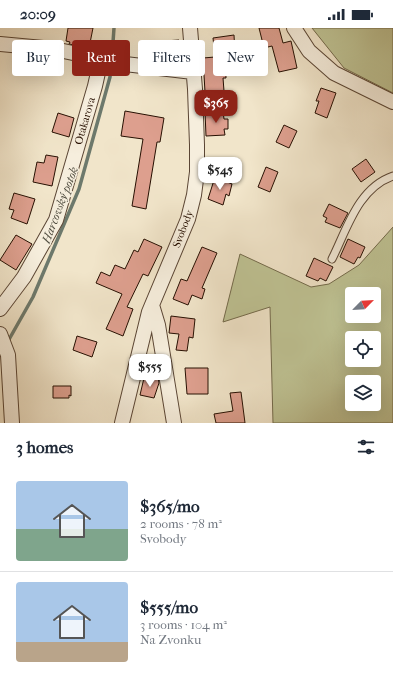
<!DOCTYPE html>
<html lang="en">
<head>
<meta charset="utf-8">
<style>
  :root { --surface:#fff; --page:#f6f6f7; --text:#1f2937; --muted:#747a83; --line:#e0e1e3; --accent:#8f2418 }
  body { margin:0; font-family:"IM FELL French Canon",serif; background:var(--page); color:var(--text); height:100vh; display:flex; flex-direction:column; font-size:15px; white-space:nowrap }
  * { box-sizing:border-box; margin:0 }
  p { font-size:13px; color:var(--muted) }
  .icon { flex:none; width:22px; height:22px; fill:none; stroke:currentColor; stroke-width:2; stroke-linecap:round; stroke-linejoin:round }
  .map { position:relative; height:395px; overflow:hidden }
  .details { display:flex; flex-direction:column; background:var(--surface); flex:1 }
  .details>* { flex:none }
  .top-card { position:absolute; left:12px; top:12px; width:369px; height:36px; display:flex; gap:8px }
  .needle { width:26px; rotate:66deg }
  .fabs { position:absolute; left:345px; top:259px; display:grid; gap:8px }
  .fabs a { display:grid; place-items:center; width:36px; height:36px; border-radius:4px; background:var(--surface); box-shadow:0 4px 16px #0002; font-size:20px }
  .price { position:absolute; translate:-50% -34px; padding:0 9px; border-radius:8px; background:#fff; color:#222; font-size:13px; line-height:26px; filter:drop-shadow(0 1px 2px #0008) }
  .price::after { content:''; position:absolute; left:50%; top:24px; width:12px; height:9px; margin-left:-6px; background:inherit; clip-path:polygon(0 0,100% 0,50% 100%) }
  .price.active { background:var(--accent); color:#fff }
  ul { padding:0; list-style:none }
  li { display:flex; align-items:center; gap:12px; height:100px; padding:0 16px }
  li+li { border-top:1px solid var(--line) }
  li span { display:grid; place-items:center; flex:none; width:112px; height:80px; border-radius:4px; color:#555 }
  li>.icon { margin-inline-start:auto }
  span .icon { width:48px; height:48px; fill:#fffc; stroke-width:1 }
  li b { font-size:17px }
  h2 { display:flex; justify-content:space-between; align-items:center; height:48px; padding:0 16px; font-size:17px }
  .tag { padding:0 14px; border-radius:4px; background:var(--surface); box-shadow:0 4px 16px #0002; font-size:14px; line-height:36px }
  .tag.active { background:var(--accent); color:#fff }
  .status { display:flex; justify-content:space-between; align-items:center; height:28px; padding:0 20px; background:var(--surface); direction:ltr }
  .status svg { height:11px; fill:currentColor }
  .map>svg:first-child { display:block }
</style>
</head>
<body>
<div class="status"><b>20:09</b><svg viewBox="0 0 49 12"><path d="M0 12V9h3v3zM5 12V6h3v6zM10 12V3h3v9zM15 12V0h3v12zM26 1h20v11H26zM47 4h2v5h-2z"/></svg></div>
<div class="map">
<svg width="393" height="395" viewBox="0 0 393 395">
  <rect width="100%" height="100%" fill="#f1e5ca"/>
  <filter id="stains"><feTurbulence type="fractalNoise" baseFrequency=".005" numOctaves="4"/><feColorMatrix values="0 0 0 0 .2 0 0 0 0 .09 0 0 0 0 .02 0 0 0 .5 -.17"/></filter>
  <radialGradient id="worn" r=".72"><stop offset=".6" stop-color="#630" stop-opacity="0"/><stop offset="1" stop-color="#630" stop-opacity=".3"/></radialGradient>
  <path fill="#bfc394" stroke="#736a4b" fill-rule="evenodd" d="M 312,0 L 393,0 L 393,65 L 344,40 Z
    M 393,199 L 393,395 L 273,395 L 270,279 L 223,294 L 240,226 L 311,259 L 329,256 L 359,237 ZM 352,266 L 374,266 L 374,288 L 352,288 ZM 352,310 L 374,310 L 374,332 L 352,332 ZM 352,354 L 374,354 L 374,376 L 352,376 Z"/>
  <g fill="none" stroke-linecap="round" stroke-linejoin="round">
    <path stroke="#6d796c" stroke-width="3.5" d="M 112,29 L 114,0
      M 7,315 L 33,269 L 79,161 L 110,49 L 111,37"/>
  </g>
  <path fill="#dd9f8e" stroke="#271002" d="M 68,0 L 93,0 L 89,20 L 69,16 L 70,14 L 66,13 Z
    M 259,0 L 279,0 L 283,15 L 291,13 L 297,40 L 279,44 L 272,18 L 264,20 Z
    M 234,7 L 235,26 L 225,27 L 226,50 L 223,50 L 224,63 L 205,64 L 203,30 L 215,29 L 213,10 Z
    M 179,12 L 181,25 L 174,32 L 159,31 L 158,16 L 164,17 L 164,13 Z
    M 321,60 L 336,65 L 327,90 L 315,85 L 319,73 L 316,73 Z
    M 125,83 L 164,90 L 160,114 L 157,114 L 146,181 L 132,178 L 143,111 L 121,108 Z
    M 223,83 L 224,91 L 228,91 L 228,101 L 224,101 L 225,107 L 206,108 L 205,84 Z
    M 58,85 L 74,90 L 69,109 L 52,104 Z
    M 284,97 L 297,103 L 289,120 L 276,114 Z
    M 46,127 L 58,129 L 52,158 L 33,154 L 37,134 L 44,135 Z
    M 366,131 L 375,144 L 361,154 L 352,141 Z
    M 266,139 L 278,144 L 270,164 L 258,159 Z
    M 215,149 L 232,156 L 229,168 L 226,166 L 223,177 L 208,171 Z
    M 14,165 L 35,171 L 27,196 L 11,190 L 14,182 L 9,181 Z
    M 329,176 L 348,185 L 340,200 L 325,194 L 327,190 L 323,188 Z
    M 16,207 L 32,216 L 16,242 L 0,232 Z
    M 144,211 L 162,219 L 148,248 L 143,246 L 127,279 L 133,281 L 123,308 L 106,301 L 122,266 L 96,255 L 101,244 L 110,248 L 115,237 L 125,241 L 134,222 L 138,224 Z
    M 348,211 L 365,219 L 360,230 L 358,229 L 354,236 L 340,229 Z
    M 202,219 L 217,225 L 202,260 L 205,261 L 202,271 L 192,267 L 188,277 L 173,271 L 181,251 L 187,253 Z
    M 314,230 L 333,239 L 326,253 L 320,250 L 318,253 L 306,248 Z
    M 171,288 L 195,291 L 193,310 L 189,309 L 187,323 L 176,322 L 179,306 L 169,305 Z
    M 77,308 L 97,314 L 92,329 L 73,322 Z
    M 185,340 L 208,340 L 208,366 L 187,366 Z
    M 158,349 L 159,355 L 154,370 L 140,367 L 144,350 L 151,352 Z
    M 53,358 L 71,358 L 71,368 L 69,367 L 69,370 L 53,370 Z
    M 241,364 L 245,395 L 216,395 L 214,386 L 233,383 L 230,365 Z"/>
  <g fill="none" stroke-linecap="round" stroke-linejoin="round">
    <defs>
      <path id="lane" d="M 332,231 C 347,201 358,160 393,148"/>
      <path id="street" d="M 294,0 L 309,23 L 334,45 L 393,74
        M 0,16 L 54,21 L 125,36 L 193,44
        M 152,277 L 158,297 L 174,395
        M 0,281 L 24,249 L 56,192 L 95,58 L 101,31
        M 0,306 L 8,327 L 12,395
        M 122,395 L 149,284 L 188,191 L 194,167 L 197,144 L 197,117 L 195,61 L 190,0"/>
    </defs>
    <use href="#lane" stroke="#5a4534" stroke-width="9"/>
    <use href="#street" stroke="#5a4534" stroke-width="16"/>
    <use href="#lane" stroke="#f6eedd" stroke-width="7"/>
    <use href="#street" stroke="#f6eedd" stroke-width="14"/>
  </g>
  <g text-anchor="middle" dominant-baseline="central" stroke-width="3" stroke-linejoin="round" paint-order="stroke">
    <g font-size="11" fill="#271002" stroke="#f6eedd">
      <text transform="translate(85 93) rotate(-74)">Otakarova</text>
      <text transform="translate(183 201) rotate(-69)">Svobody</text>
    </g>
    <g font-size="12" font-style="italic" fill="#504d40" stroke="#f6eedd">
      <text transform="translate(60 177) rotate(-69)">Harcovský potok</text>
    </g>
  </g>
  <rect width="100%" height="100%" filter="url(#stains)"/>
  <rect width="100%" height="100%" fill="url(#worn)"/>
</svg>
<div class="fabs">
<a><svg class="needle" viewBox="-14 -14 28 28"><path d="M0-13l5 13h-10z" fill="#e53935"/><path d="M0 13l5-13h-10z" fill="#747a83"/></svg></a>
<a><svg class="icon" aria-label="locate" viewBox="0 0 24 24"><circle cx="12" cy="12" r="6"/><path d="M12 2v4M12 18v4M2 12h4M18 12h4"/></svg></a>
<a><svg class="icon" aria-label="layers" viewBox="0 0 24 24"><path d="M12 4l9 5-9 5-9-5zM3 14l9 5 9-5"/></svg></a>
</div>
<b class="price active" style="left:216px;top:96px">$365</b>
<b class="price" style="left:220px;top:163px">$545</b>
<b class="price" style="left:150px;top:360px">$555</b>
<div class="top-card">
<a class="tag">Buy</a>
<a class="tag active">Rent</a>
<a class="tag">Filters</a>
<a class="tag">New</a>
</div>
</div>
<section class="details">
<h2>3 homes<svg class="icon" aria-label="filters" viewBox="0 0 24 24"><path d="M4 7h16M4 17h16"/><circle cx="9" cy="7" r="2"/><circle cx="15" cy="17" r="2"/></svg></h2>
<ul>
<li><span style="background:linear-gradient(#a9c7e8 60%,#7fa58c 0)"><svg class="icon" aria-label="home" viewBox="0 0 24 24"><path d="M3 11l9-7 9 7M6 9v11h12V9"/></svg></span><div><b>$365/mo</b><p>2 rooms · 78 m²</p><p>Svobody</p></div></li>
<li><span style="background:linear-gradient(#a9c7e8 75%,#b9a48a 0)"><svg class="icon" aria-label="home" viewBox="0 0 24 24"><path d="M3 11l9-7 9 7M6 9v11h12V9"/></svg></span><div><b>$555/mo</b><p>3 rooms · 104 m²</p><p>Na Zvonku</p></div></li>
</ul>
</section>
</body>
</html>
